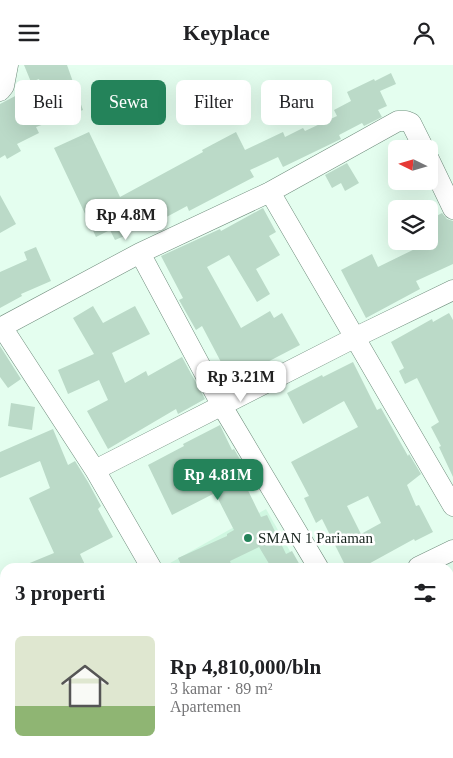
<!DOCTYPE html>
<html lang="id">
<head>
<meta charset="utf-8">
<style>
  :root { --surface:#fff; --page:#f6f6f6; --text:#202124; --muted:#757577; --line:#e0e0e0; --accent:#24835a }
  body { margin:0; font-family:"Times New Roman",serif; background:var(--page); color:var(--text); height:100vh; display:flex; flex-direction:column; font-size:19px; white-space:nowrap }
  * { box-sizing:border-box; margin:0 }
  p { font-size:16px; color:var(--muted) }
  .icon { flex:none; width:28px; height:28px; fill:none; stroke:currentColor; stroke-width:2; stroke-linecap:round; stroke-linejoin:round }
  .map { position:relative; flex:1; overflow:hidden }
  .panel { position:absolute; left:0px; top:498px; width:454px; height:196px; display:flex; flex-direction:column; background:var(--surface); border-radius:15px 15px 0 0; box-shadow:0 5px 20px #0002 }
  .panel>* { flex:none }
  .top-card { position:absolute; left:15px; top:15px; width:424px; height:45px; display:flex; gap:10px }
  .needle { width:32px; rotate:275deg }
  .buttons { position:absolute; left:388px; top:75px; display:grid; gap:10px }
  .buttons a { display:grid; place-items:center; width:50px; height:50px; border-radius:8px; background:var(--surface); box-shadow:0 5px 20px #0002; font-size:25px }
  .price { position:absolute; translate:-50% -42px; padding:0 11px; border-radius:10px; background:#fff; color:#222; font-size:16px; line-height:32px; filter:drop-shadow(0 1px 2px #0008) }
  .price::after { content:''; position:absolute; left:50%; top:30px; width:15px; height:11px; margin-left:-8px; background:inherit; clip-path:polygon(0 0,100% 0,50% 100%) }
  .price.active { background:var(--accent); color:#fff }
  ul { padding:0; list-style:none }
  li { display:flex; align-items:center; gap:15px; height:125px; padding:0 15px }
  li+li { border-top:1px solid var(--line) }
  li span { display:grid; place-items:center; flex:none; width:140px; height:100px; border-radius:8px; color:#555 }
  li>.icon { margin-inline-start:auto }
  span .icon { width:60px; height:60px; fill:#fffc; stroke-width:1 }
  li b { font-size:21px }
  h2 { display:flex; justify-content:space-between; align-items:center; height:60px; padding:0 15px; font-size:21px }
  .tag { padding:0 18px; border-radius:8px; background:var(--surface); box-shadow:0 5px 20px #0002; font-size:18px; line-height:45px }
  .tag.active { background:var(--accent); color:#fff }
  header { display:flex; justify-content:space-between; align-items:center; height:65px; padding:0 15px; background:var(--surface); font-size:22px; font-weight:800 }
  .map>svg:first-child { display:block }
</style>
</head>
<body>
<header><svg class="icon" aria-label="menu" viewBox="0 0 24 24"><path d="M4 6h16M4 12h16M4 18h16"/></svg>Keyplace<svg class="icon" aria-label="person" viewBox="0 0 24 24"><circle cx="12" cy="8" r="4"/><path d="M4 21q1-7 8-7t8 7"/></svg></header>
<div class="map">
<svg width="453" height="693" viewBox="0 0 453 693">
  <rect width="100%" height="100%" fill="#e4feef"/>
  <path fill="#d0f7e1" d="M 266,444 L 299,502 L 163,502 Z"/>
  <path fill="#bbdac8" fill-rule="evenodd" d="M 24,0 L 67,0 L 83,45 L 36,62 L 39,68 L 17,79 L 21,86 L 7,94 L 5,90 L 0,93 L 0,39 L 19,29 L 26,43 L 47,35 L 39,14 L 31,17 Z
    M 391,8 L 396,19 L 380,26 L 387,41 L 378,45 L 382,52 L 364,61 L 362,58 L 339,70 L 341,74 L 283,102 L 278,92 L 250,105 L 254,112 L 189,146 L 187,141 L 159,156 L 150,139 L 128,150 L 131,155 L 122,160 L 127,170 L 115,175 L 110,165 L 96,172 L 54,83 L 89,67 L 120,132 L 203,87 L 202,85 L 236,67 L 245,85 L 283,67 L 285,72 L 303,63 L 305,66 L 337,51 L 334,45 L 351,36 L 347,27 L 374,14 L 375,16 Z
    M 347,98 L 359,118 L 345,126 L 341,118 L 332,123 L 325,110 Z
    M 0,130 L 16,159 L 0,168 Z
    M 263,143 L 276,167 L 269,171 L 280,190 L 256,204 L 270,229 L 257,237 L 229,190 L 207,202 L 241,263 L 270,246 L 274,253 L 282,248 L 300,280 L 231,316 L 202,261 L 196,265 L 179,235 L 183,233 L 161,191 L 220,164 L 221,166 Z
    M 442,148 L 447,154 L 453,156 L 453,199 L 416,216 L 420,224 L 366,253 L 341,205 L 372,189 L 378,202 L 423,180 L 421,176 L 429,176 L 429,155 Z
    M 36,182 L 51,216 L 21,229 L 22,231 L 0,243 L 0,207 L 27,195 L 24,187 Z
    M 93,241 L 103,258 L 135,241 L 150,269 L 112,288 L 125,318 L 146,306 L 148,311 L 182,292 L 205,334 L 178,349 L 176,344 L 108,384 L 87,346 L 108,335 L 99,315 L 68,329 L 58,305 L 94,289 L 73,253 Z
    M 449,248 L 453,255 L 453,412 L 439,382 L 441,381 L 431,362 L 439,357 L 417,313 L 405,319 L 399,306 L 404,303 L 391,277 L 432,254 L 433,257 Z
    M 0,281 L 21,314 L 8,323 L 0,312 Z
    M 353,297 L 377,345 L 381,343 L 408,391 L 409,389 L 421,409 L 407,420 L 416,441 L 419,440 L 433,467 L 415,476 L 414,474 L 363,502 L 346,502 L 322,454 L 316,458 L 304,433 L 309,431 L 291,397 L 358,362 L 344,336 L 303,359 L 287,328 L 322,310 L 323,312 ZM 368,431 L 381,458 L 361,469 L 347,441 Z
    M 11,338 L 35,342 L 32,365 L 8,361 Z
    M 220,360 L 232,385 L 234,384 L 248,408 L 241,411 L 261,452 L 267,450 L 286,489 L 292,486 L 301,502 L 271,502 L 259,482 L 230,496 L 232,502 L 182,502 L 178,493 L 227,471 L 227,469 L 234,465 L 215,428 L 172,450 L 148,400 L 184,381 L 183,379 Z
    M 53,364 L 68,400 L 75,396 L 88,417 L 101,441 L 98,444 L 113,472 L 80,489 L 86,502 L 20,502 L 54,488 L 29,433 L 50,423 L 40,396 L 0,413 L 0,387 Z"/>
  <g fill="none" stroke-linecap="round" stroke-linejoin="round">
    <defs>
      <path id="minor" d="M 0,26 L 4,21 L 8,0
        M 429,94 L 453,144
        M 270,127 L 453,441
        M 140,188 L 222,341 L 318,502
        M 2,262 L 95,405 L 151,502
        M 0,263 L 140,188 L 270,127 L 398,56 L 406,56 L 411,58 L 424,84
        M 95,405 L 356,272 L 453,225
        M 418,502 L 453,485
        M 253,689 L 255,693
        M 60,693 L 68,689"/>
    </defs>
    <use href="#minor" stroke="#708d7d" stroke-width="21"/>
    <use href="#minor" stroke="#fff" stroke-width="20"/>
  </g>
  <circle fill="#24835a" stroke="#fff" stroke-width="2" cx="248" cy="473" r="5"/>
  <g text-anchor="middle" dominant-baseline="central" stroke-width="5" stroke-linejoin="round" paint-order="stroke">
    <g font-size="15" fill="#17231d" stroke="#fff" text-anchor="start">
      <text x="258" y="473">SMAN 1 Pariaman</text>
    </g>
  </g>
</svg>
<div class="buttons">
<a><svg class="needle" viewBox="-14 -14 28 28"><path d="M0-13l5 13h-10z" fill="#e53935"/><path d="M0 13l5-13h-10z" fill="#757577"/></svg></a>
<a><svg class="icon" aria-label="layers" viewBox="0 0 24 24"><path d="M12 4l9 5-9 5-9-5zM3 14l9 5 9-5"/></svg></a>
</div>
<b class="price" style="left:126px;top:176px">Rp 4.8M</b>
<b class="price" style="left:241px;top:338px">Rp 3.21M</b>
<b class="price active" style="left:218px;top:436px">Rp 4.81M</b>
<div class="top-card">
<a class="tag">Beli</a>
<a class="tag active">Sewa</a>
<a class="tag">Filter</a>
<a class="tag">Baru</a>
</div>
<section class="panel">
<h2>3 properti<svg class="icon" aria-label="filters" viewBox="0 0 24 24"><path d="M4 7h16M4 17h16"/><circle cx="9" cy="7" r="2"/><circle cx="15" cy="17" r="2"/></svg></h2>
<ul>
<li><span style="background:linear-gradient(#dfe7d0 70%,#8fb573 0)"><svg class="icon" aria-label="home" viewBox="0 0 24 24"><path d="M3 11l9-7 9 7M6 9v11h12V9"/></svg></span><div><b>Rp 4,810,000/bln</b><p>3 kamar · 89 m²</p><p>Apartemen</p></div></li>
</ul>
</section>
</div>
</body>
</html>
